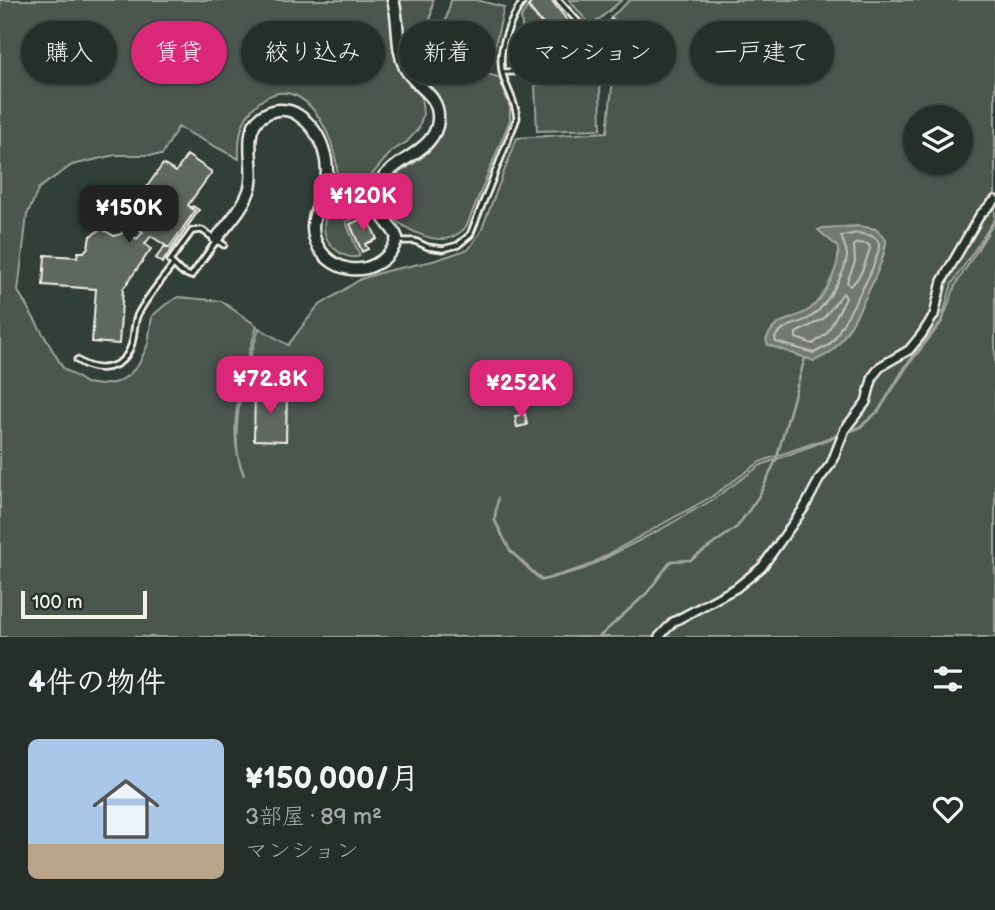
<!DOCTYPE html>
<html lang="ja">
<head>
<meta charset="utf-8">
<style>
  :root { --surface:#262e2a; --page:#323a36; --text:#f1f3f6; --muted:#a4a8a8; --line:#424a47; --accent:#db2777 }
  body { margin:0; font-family:"Balsamiq Sans","Klee One",sans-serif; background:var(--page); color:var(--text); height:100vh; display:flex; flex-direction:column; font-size:26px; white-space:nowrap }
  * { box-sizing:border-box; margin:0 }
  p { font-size:23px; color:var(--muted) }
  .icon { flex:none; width:38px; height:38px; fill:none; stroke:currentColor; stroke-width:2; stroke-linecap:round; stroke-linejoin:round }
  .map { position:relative; height:637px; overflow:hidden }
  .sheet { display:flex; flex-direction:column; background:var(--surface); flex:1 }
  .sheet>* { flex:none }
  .hud { position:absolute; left:21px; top:21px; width:954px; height:63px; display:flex; gap:14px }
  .buttons { position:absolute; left:903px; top:105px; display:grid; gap:14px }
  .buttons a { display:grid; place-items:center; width:70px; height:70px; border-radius:50%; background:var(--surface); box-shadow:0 2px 5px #0004,0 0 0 2px var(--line); font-size:35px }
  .scale { position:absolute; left:21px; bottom:18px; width:126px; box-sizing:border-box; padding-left:7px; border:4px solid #f4f1e8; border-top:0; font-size:19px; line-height:24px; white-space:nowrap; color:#f4f1e8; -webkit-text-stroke:5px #26332d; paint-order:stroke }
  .price { position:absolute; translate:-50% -60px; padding:0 16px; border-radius:14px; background:var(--accent); color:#fff; font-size:23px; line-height:46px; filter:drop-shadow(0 2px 4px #0008) }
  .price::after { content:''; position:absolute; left:50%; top:42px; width:21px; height:16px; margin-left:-10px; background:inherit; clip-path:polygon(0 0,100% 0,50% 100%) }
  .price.selected { background:#222; color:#fff }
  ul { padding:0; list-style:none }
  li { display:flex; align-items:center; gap:21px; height:175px; padding:0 28px }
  li span { display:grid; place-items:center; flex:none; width:196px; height:140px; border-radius:10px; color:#555 }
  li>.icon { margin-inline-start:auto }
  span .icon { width:84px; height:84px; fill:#fffc; stroke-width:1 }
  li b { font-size:30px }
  h2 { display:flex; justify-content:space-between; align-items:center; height:84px; padding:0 28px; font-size:30px }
  .pill { padding:0 24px; border-radius:32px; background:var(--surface); box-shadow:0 2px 5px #0004,0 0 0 2px var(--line); font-size:24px; line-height:63px }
  .pill.selected { background:var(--accent); color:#fff }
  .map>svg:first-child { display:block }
</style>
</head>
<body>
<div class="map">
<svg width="995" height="637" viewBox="0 0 995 637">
  <rect width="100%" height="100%" fill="#323e38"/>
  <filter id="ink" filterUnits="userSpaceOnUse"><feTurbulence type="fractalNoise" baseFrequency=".0143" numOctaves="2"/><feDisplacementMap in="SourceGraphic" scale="14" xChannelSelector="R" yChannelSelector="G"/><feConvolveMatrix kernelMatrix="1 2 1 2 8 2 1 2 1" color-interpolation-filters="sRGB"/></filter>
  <g filter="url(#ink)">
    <path fill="#4c564f" stroke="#a0a49c" stroke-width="2" fill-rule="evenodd" d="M 0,0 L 433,0 L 421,94 L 423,114 L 419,128 L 407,142 L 392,151 L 364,184 L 361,195 L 365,212 L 346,222 L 360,256 C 344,262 323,243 324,226 C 325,210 335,195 337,179 C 340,152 319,102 291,94 C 282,91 272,94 265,98 C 242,113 238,133 239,159 L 178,127 L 162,155 L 115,155 L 72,165 L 39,188 L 27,215 L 18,291 L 63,368 L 86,383 L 101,385 L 118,382 L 130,374 L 139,364 L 148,344 L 152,316 L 165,305 L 178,297 L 221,301 L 257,326 C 243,374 224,429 244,476 C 243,470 239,463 238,456 C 232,414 247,368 259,328 L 288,345 L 317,307 L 361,279 L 386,271 L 433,261 L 469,249 L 481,231 L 517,138 L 607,132 L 613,79 L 630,31 L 611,17 L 630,0 L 995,0 L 995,219 L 952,284 L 941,321 L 906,365 L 878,411 L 859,427 L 760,462 L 711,497 L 585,567 L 542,580 L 510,550 L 495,520 L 498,497 L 494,520 L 510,551 L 541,581 L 584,569 L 661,529 L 712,500 L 761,465 L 860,428 L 879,411 L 907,367 L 942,322 L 955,286 L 995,221 L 995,637 L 0,637 ZM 915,117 L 961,117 L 961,163 L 915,163 Z
      M 451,0 L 476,0 L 504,7 L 489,72 L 436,59 Z
      M 569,0 L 622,0 L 591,26 Z
      M 527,7 L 567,54 L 588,36 L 589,38 L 571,63 L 566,60 L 529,60 L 528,65 L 515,66 L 515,53 L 523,33 L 521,18 Z
      M 429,60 L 499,77 L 510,108 L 510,120 L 467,225 C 462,233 450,240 440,239 C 426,239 406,229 396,220 C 389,214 385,205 385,196 C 387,171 414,168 428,152 C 439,141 444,128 443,113 C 441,99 436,90 425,82 Z
      M 600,83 L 601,129 L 537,131 L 535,85 Z"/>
    <path fill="#727972" stroke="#a6a9a1" stroke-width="2" d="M 859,226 L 876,229 L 886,240 C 887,260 848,337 833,350 C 828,355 821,358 814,361 L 768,345 L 766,340 C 776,316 792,322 810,309 C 824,298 843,263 837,246 L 818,230 L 823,228 Z"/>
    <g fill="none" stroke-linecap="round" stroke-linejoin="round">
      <path stroke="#c0c1b9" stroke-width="2" d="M 858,233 C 865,235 874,234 878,241 C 886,255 843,322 835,338 L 829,345 L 814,353 L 776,342 L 775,338 C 782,324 799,325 811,317 C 825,308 846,272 847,256 C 847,249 843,242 841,236 Z
        M 858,243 L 868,244 L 870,248 C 866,262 861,278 850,286 L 847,282 L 855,262 L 854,245 Z
        M 843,293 L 846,298 L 827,333 L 813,344 L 796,338 L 796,333 L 823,319 Z"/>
      <path stroke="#a6a9a1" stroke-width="2.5" d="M 599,637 L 647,593 L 671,561 L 691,560 L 737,527 L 759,496 L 776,460 L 805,358"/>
    </g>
    <path fill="#5f6861" stroke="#f4f1e8" stroke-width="2" d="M 535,0 L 551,0 L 583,40 L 567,54 L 528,6 Z
      M 611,19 L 627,31 L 624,35 L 626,36 L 596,75 L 580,63 L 587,51 L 597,39 L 596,38 Z
      M 187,155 L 212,172 L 188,205 L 195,211 L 169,248 L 151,236 L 145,244 L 151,249 L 123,289 L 119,344 L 92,342 L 96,289 L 43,285 L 45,255 L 77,257 L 78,252 L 84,252 L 88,247 L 90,236 L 102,229 L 114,236 L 121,234 L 124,230 L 137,239 L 143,232 L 124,219 L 163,164 L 176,172 Z
      M 193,206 L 199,210 L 162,263 L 156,258 L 165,246 L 169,248 L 195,211 L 191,208 Z
      M 364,218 L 368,226 L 371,225 L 377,239 L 365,244 L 368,249 L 362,252 L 350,224 Z
      M 255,392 L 287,393 L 286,441 L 254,440 Z
      M 525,414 L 527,425 L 517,427 L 515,416 Z"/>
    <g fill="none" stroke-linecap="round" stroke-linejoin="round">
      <defs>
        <path id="service" d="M 558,0 L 592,37
          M 502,72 L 568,71 L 600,28
          M 217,240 L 191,276 L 181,272 L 170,261 L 192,231 L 202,230 L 224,245
          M 398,241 L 415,241 L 428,247 L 443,249 L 458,245 L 470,235 L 517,118 C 516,102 507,90 503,75 C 496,51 510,20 524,0
          M 77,360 C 96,374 123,370 131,346 C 135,336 133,324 138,314 C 147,297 161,281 173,265"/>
        <path id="minor" d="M 659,637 L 673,622 L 736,588 L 762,567 L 804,508 L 820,478 L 831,464 L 845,429 L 866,402 L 873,376 L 881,366 L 909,350 L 922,334 L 934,315 L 942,281 L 980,215 L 995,200"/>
        <path id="tertiary" d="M 216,239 C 227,225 243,208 249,191 C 259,166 234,122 273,111 C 281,109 291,110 298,115 C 323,131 332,165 324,191 C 320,203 313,214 313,227 C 313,257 346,279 374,265 C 385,260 394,250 397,238 C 393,226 381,220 378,206 C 367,160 435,161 438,120 C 440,93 415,88 405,68 C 395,46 400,23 393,0"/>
      </defs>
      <use href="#service" stroke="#f4f1e8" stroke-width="9"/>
      <use href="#minor" stroke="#f4f1e8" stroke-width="12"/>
      <use href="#tertiary" stroke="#f4f1e8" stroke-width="15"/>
      <use href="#service" stroke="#26332d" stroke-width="3.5"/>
      <use href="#minor" stroke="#26332d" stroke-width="7"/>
      <use href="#tertiary" stroke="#26332d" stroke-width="10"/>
    </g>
  </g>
</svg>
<div class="buttons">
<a><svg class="icon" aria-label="layers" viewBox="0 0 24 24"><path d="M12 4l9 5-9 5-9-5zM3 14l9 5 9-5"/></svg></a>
</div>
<div class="scale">100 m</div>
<b class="price" style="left:363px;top:233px">¥120K</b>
<b class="price selected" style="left:129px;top:245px">¥150K</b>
<b class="price" style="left:270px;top:416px">¥72.8K</b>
<b class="price" style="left:521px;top:420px">¥252K</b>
<div class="hud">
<a class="pill">購入</a>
<a class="pill selected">賃貸</a>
<a class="pill">絞り込み</a>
<a class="pill">新着</a>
<a class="pill">マンション</a>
<a class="pill">一戸建て</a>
</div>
</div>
<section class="sheet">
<h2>4件の物件<svg class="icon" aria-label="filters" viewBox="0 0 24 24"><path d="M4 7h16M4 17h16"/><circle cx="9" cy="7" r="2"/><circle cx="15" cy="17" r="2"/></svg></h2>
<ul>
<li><span style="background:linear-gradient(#a9c7e8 75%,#b9a48a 0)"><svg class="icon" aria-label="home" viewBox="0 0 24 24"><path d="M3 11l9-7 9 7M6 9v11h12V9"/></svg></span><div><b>¥150,000/月</b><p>3部屋 · 89 m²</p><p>マンション</p></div><svg class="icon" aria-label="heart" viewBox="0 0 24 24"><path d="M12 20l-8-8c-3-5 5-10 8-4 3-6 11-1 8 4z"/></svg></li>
</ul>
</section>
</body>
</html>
